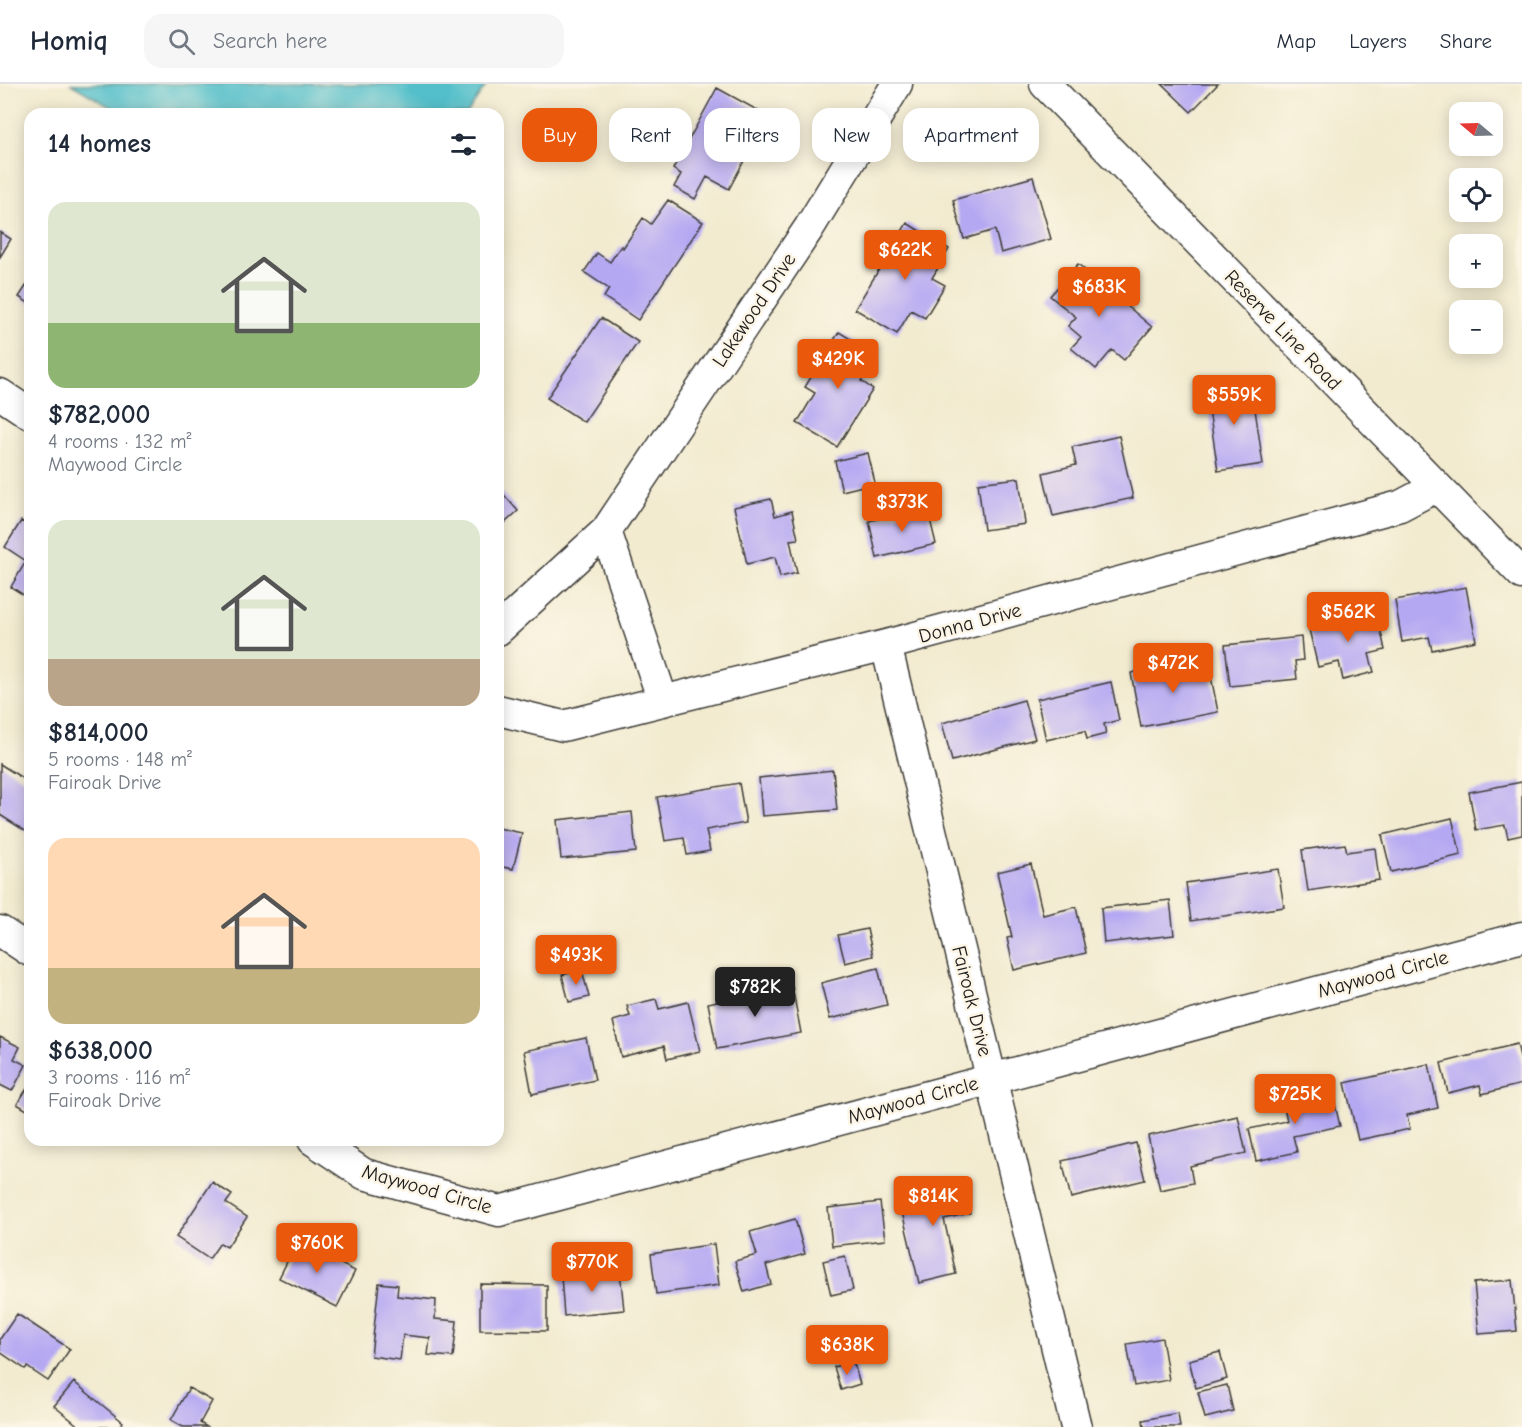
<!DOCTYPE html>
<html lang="en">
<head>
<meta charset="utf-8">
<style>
  :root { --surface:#fff; --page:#f6f6f7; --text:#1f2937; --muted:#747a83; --line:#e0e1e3; --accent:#ea580c }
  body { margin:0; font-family:"Comic Neue",sans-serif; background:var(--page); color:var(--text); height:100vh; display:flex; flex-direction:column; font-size:22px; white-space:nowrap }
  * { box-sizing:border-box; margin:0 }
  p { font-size:20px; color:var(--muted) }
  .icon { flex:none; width:33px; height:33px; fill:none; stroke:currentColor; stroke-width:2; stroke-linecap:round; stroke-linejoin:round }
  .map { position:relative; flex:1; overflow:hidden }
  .panel { position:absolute; left:24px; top:24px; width:480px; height:1038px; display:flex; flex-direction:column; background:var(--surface); border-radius:18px; box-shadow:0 3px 15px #0003 }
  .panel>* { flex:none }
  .top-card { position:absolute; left:522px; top:24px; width:570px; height:54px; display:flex; gap:12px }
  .needle { width:39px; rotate:289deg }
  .tools { position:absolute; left:1449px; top:18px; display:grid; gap:12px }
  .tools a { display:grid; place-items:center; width:54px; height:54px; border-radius:12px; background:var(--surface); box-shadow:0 3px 15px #0003; font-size:30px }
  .price { position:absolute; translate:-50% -51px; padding:0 14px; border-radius:6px; background:var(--accent); color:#fff; font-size:20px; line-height:39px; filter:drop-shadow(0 2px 3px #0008) }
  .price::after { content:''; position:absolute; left:50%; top:36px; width:18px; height:14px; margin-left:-9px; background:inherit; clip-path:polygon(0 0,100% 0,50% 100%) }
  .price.active { background:#222; color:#fff }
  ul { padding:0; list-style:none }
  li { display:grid; align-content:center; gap:12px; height:318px; padding:0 24px }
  li span { display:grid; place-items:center; height:186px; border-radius:18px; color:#555 }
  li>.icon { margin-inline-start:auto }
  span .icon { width:108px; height:108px; fill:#fffc; stroke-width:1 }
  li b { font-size:26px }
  h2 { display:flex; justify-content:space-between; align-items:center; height:72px; padding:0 24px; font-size:26px }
  .tag { padding:0 21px; border-radius:18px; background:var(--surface); box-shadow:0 3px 15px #0003; font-size:21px; line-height:54px }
  .tag.active { background:var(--accent); color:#fff }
  header { display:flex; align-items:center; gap:36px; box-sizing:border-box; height:84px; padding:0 30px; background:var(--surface); border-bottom:2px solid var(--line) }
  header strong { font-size:28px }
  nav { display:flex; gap:33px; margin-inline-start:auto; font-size:21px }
  .search { width:420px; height:54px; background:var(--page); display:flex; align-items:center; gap:15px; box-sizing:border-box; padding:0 21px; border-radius:18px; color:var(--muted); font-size:22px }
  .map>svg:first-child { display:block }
</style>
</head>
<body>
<header>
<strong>Homiq</strong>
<div class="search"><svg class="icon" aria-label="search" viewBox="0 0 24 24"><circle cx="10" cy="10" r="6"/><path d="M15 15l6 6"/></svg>Search here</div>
<nav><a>Map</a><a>Layers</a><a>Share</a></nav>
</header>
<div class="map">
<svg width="1522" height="1343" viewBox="0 0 1522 1343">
  <rect width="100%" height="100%" fill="#fcf5e5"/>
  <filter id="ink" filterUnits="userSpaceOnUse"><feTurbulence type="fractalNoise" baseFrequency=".0167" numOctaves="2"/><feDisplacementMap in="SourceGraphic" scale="12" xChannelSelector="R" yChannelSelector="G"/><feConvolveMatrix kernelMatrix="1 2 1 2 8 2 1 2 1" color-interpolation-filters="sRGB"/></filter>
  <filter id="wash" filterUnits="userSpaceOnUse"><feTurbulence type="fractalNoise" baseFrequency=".008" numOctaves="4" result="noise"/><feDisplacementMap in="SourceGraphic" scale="24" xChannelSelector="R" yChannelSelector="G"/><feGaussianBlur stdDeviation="1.35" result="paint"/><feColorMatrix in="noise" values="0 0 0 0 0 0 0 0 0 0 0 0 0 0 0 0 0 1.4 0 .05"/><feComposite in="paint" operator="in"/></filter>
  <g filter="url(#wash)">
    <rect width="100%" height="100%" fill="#f2ebd0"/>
    <path fill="#52bfca" stroke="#376e73" stroke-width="1.5" d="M 71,0 L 487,0 L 467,30 L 122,30 Z"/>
    <g id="blocks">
      <path fill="#b5a8f3" d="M 1162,0 L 1218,0 L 1191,28 Z
        M 717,4 L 768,32 L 729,105 L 707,93 L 695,115 L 674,103 L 681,90 L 673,85 Z
        M 1033,93 L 1051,155 L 1001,169 L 995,146 L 964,155 L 953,116 Z
        M 668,116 L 703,138 L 638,236 L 604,213 L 609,205 L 584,188 L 597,169 L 610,178 L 621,162 L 623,164 L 643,134 L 651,140 Z
        M 907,139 L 949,165 L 932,194 L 945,201 L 925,234 L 911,226 L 897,250 L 855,225 Z
        M 0,148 L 11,155 L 0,173 Z
        M 1078,180 L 1152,243 L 1124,276 L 1112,266 L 1096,285 L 1071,264 L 1081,253 L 1068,242 L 1076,233 L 1050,212 Z
        M 30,196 L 30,220 L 19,213 Z
        M 601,234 L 638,258 L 584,338 L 547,314 Z
        M 839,248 L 877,271 L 861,297 L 873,305 L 837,363 L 797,339 L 815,309 L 805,303 Z
        M 1251,298 L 1263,380 L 1218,387 L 1206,305 Z
        M 1119,352 L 1133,414 L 1053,432 L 1043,389 L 1076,381 L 1072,363 Z
        M 868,369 L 875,399 L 842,407 L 835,377 Z
        M 1019,394 L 1025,440 L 984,446 L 978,399 Z
        M 498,404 L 518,427 L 498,445 Z
        M 771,415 L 775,432 L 792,427 L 798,455 L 790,456 L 797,489 L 780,493 L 775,473 L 747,480 L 734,423 Z
        M 927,423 L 936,460 L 877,474 L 869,437 Z
        M 21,437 L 30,442 L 30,515 L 11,503 L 26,477 L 5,463 Z
        M 1466,503 L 1476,557 L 1432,566 L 1429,553 L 1402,558 L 1395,516 Z
        M 1376,525 L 1385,566 L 1369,570 L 1374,588 L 1343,596 L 1339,578 L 1318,583 L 1308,541 Z
        M 1301,553 L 1303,576 L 1295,577 L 1297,595 L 1230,602 L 1225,561 Z
        M 1175,580 L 1177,588 L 1209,582 L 1218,628 L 1141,643 L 1131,589 Z
        M 1111,598 L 1119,636 L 1104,640 L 1106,650 L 1087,655 L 1085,647 L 1046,656 L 1037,615 Z
        M 1024,616 L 1035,655 L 952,677 L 942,639 Z
        M 0,680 L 30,699 L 30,750 L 0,731 Z
        M 833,686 L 837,726 L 762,732 L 759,694 Z
        M 1522,698 L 1522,751 L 1508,754 L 1505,741 L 1476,746 L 1469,708 Z
        M 739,699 L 746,739 L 706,746 L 710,767 L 687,771 L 684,754 L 665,757 L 657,713 Z
        M 632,728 L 636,768 L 561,775 L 557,736 Z
        M 1452,734 L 1461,771 L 1391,788 L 1382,751 Z
        M 498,744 L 522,749 L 513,785 L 498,782 Z
        M 1345,760 L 1347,768 L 1375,764 L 1379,796 L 1308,807 L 1302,766 Z
        M 1031,780 L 1043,831 L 1076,823 L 1086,869 L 1014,886 L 1007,854 L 1012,853 L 997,788 Z
        M 1278,785 L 1284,823 L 1191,837 L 1186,799 Z
        M 1170,816 L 1174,851 L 1104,859 L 1101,824 Z
        M 867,845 L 873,872 L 845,879 L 838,851 Z
        M 878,884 L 887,921 L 830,935 L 821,899 Z
        M 582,886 L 589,913 L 569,918 L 562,891 Z
        M 792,902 L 801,949 L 717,965 L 708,919 Z
        M 656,915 L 659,925 L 688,918 L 700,967 L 667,975 L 664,962 L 621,973 L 613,937 L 630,932 L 627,922 Z
        M 0,953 L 20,963 L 14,975 L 26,981 L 12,1007 L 0,1001 Z
        M 586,954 L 595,996 L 532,1010 L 524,967 Z
        M 1517,960 L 1522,981 L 1522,1000 L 1482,1010 L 1480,1001 L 1448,1009 L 1441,979 Z
        M 1429,980 L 1438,1024 L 1407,1031 L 1410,1045 L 1358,1056 L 1345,999 Z
        M 30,1000 L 30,1028 L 17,1020 Z
        M 1332,1007 L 1340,1042 L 1293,1052 L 1297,1068 L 1256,1077 L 1249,1045 L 1287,1037 L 1283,1018 Z
        M 1238,1032 L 1246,1069 L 1190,1082 L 1193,1099 L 1160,1106 L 1148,1052 Z
        M 1136,1059 L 1145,1096 L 1071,1114 L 1062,1077 Z
        M 962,1096 L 970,1129 L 944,1135 L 956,1190 L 919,1199 L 898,1111 Z
        M 212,1098 L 232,1111 L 226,1119 L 247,1133 L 227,1163 L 220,1159 L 209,1175 L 176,1153 Z
        M 880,1118 L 885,1156 L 832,1162 L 828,1124 Z
        M 795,1135 L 805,1170 L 766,1181 L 771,1200 L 744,1208 L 735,1177 L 757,1171 L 750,1148 Z
        M 297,1158 L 355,1187 L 337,1223 L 279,1194 Z
        M 714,1160 L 719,1201 L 656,1210 L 651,1170 Z
        M 845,1172 L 853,1206 L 831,1211 L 823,1177 Z
        M 620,1187 L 624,1226 L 564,1232 L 561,1192 Z
        M 1512,1196 L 1517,1247 L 1479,1250 L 1474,1199 Z
        M 379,1199 L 398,1201 L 397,1212 L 436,1216 L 435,1235 L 457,1237 L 453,1273 L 428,1271 L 430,1254 L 403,1251 L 400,1276 L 371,1272 Z
        M 480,1200 L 547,1201 L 547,1247 L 480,1246 Z
        M 17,1230 L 70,1265 L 48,1297 L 27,1283 L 25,1285 L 0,1268 L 0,1255 Z
        M 1162,1254 L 1169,1296 L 1134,1302 L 1127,1260 Z
        M 1220,1268 L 1227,1295 L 1196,1304 L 1189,1276 Z
        M 853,1277 L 860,1300 L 841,1306 L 834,1283 Z
        M 74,1298 L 123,1338 L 119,1343 L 80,1343 L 54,1322 Z
        M 1227,1301 L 1233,1327 L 1205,1334 L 1198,1308 Z
        M 189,1304 L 212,1317 L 200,1339 L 207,1343 L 183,1343 L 171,1336 Z
        M 1178,1329 L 1180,1343 L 1144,1343 L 1143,1336 Z"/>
    </g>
  </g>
  <g filter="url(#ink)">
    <use href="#blocks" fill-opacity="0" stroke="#3c3b37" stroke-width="1.5"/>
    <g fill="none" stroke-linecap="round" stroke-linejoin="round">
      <defs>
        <path id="minor" d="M 1045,0 L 1522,490
          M 0,310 L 30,330
          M 606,447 L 663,617
          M 498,546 L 606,447 L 809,144 L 897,0
          M 886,561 L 1076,1343
          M 498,626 L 563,642 L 886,561 L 1400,422 L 1436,403
          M 0,847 L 30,867
          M 313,1056 L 364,1090 L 499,1127 L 1522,853"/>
      </defs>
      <use href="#minor" stroke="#3c3b37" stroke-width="33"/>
      <use href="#minor" stroke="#fff" stroke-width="30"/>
    </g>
  </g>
  <g text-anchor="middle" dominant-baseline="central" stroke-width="5" stroke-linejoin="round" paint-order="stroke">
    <g font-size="20" fill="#1c1c1c" stroke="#fcf5e5">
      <text transform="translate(754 226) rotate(-56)">Lakewood Drive</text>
      <text transform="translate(1283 246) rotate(46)">Reserve Line Road</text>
      <text transform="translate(970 539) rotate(-15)">Donna Drive</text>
      <text transform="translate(1383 890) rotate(-15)">Maywood Circle</text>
      <text transform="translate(972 917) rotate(76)">Fairoak Drive</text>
      <text transform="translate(913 1016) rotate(-15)">Maywood Circle</text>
      <text transform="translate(427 1105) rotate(16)">Maywood Circle</text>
    </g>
  </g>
</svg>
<div class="tools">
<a><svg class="needle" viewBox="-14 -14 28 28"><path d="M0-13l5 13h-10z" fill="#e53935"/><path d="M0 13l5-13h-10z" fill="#747a83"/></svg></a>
<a><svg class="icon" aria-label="locate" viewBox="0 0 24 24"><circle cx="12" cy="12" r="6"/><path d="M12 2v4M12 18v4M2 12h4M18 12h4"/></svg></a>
<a>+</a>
<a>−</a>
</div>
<b class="price" style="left:905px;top:197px">$622K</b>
<b class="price" style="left:1099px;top:234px">$683K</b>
<b class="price" style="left:838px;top:306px">$429K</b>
<b class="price" style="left:1234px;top:342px">$559K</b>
<b class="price" style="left:902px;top:449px">$373K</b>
<b class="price" style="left:1348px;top:559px">$562K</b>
<b class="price" style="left:1173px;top:610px">$472K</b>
<b class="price" style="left:576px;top:902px">$493K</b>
<b class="price active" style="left:755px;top:934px">$782K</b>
<b class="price" style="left:1295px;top:1041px">$725K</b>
<b class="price" style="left:933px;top:1143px">$814K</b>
<b class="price" style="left:317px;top:1190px">$760K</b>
<b class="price" style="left:592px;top:1209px">$770K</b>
<b class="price" style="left:847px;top:1292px">$638K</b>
<div class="top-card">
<a class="tag active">Buy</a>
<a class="tag">Rent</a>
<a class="tag">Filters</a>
<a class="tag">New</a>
<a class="tag">Apartment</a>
</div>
<section class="panel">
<h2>14 homes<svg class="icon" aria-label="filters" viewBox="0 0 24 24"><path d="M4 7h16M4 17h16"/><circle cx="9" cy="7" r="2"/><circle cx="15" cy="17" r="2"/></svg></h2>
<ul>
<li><span style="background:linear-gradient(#dfe7d0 65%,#8fb573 0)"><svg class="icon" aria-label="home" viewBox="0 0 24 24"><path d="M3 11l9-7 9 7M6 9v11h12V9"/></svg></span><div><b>$782,000</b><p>4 rooms · 132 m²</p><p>Maywood Circle</p></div></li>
<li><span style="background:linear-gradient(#dfe7d0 75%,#b9a48a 0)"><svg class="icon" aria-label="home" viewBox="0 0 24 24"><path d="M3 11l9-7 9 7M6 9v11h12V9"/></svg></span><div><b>$814,000</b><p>5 rooms · 148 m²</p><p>Fairoak Drive</p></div></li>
<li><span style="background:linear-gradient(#ffd9b3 70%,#c2b280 0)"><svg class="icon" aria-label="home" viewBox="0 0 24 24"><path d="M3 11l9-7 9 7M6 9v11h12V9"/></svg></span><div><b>$638,000</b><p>3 rooms · 116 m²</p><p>Fairoak Drive</p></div></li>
</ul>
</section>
</div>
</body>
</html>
